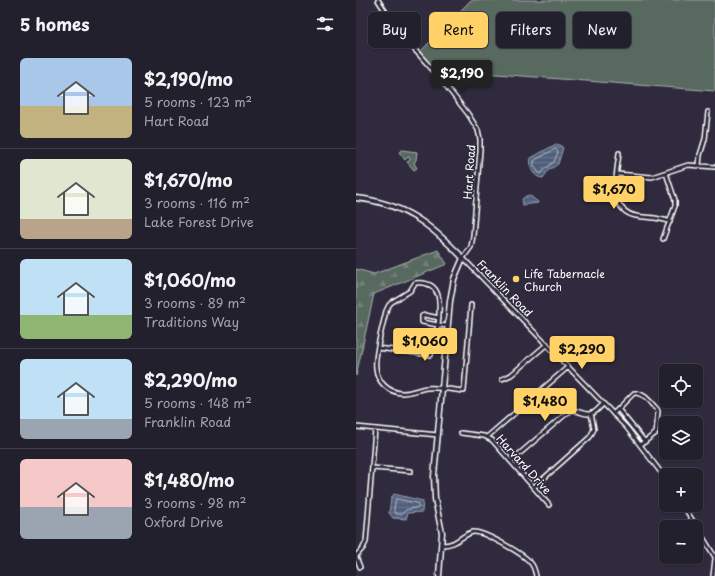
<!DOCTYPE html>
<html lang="en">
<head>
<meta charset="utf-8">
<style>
  :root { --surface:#23202e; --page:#2f2d3a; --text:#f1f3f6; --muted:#a3a3aa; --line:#403e4a; --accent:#ffd166 }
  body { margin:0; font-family:"Playpen Sans",sans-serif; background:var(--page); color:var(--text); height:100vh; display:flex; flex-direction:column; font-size:15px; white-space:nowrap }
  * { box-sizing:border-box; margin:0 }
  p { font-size:13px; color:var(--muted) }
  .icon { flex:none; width:22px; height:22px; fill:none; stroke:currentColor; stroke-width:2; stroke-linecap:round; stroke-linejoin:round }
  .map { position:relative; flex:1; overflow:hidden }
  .side { display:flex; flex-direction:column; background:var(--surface); width:356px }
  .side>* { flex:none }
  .top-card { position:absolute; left:12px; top:12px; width:287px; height:36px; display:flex; gap:8px }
  .tools { position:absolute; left:303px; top:364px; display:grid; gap:8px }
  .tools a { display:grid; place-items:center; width:44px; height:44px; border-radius:6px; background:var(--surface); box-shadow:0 1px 3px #0004,0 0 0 1px var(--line); font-size:20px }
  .price { position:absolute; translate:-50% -34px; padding:0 9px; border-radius:4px; background:var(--accent); color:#111; font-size:13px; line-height:26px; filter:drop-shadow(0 1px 2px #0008) }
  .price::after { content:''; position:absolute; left:50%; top:24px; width:12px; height:9px; margin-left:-6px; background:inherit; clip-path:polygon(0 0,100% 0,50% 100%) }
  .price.active { background:#222; color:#fff }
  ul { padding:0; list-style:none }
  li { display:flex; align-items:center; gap:12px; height:100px; padding:0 20px }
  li+li { border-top:1px solid var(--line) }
  li span { display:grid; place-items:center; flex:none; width:112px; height:80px; border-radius:6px; color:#555 }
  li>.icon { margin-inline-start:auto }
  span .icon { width:48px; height:48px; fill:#fffc; stroke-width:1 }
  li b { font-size:17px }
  h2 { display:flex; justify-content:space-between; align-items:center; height:48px; padding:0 20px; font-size:17px }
  .tag { padding:0 14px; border-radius:6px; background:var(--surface); box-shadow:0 1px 3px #0004,0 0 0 1px var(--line); font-size:14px; line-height:36px }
  .tag.active { background:var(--accent); color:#111 }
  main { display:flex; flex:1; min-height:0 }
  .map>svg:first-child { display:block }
</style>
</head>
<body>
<main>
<section class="side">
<h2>5 homes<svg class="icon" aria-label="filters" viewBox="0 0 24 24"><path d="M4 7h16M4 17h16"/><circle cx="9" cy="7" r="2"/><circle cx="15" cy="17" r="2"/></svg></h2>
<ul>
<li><span style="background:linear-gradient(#a9c7e8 60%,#c2b280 0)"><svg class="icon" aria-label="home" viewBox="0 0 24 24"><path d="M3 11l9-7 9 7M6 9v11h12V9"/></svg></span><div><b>$2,190/mo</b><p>5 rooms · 123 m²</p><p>Hart Road</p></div></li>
<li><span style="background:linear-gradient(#dfe7d0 75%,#b9a48a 0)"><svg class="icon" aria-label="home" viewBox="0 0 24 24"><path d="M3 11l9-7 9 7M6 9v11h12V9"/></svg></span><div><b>$1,670/mo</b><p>3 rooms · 116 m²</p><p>Lake Forest Drive</p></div></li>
<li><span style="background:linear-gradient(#bfe0f5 70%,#8fb573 0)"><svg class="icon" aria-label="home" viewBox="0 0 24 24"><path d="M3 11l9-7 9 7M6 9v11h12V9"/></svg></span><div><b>$1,060/mo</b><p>3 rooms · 89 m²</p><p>Traditions Way</p></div></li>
<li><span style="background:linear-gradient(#bfe0f5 75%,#9aa5b1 0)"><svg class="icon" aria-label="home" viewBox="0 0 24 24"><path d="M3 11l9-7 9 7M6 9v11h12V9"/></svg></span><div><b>$2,290/mo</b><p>5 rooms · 148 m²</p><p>Franklin Road</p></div></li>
<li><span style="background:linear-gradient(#f6c9c9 60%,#9aa5b1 0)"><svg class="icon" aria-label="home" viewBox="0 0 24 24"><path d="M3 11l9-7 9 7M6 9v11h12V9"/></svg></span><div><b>$1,480/mo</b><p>3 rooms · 98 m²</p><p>Oxford Drive</p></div></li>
</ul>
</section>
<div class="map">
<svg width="359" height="576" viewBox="0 0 359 576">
  <defs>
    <pattern id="forest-firs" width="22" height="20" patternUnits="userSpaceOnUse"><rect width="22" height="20" fill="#586960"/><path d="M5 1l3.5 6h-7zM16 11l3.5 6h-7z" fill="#718078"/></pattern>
    <pattern id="water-rules" width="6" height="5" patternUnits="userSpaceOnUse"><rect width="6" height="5" fill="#515f7b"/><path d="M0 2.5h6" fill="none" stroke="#6b778f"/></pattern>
  </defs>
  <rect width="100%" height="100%" fill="#2f2a3d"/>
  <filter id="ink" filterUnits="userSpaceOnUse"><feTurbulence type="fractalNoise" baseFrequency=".025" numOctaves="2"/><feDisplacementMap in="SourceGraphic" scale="8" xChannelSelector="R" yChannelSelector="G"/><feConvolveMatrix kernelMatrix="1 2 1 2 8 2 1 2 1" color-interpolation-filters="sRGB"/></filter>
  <g filter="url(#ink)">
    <path fill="url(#forest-firs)" stroke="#acb4b0" d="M 82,250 L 91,264 L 18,294 L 0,376 L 0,269 L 18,274 Z"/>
    <path fill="#586960" stroke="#acb4b0" d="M 115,0 L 359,0 L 359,91 L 76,69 L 62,54 Z
      M 46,150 L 61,152 L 60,160 L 58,163 L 61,168 L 58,170 L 51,162 L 54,160 L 54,158 L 52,157 L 49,160 L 43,152 Z"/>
    <path fill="url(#water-rules)" stroke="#979fb0" d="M 200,144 L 204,145 L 207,148 L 202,164 L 192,171 L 187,178 C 178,178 172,167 175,158 Z
      M 173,195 L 182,202 L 182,203 L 168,205 L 167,205 L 166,199 L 170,196 Z
      M 38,494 L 67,501 L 66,512 L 52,513 L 50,519 L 37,518 L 33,513 L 35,498 Z"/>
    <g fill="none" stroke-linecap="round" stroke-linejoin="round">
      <path stroke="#b9bfca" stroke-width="1" d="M 200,149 L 202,152 L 198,162 L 189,169 L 185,174 L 183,173 L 178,166 L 178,161 Z
        M 40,499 L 61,503 L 63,507 L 50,510 L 46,514 L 40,514 L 38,511 Z"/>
      <defs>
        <path id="minor" d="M 22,0 L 42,31 L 83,77 L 112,114 L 122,130 L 124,139 L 124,150 L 117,236 L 115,247 L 107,258 L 271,428 L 310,479
          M 263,153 C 261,174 251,210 280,216 C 292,218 303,217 314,222
          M 343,165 L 344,155 L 349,139 L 352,112
          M 261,174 L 296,177 L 332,165 L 359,167
          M 307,239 L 319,206 L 319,200 L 310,173
          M 92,326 L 82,325 C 84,306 88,280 59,283 L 54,291 L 36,302 L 33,305 L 30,311 C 27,325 18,355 20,368 C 21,382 33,393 47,393 C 55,393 63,389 71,388 C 83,387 96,390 108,391 L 115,305
          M 22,348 L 75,355 L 82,325 L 66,322 L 66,316 L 69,315 L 83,318
          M 146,379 L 155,375 L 191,344
          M 262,409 L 289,442
          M 257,414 L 278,393 C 288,392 295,403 301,409 L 302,411 L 300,433 L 284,445
          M 0,427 L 82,435
          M 105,433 L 128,436 L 136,440 L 193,505
          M 131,437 L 212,367
          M 155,461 L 211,413 C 222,406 227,418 237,413 C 241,411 244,407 247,404
          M 16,468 L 55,471
          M 178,487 L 234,437 L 238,429 L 235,413
          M 327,505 L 359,557
          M 86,545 C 102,545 105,535 117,532 C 128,531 167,554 174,562 C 178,566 179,571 180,576
          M 0,556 L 7,548 L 10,542 L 19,429
          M 0,557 L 4,567
          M 357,576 L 359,559"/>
        <path id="major" d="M 0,198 C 48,203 75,225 107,258 L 98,279 L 94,301 L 78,476 L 79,499 L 86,533 L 83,576"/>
      </defs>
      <use href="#minor" stroke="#fff" stroke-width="6"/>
      <use href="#major" stroke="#fff" stroke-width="7"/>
      <use href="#minor" stroke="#2f2a3d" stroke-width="3"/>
      <use href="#major" stroke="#2f2a3d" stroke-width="4"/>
    </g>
  </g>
  <circle fill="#ffd166" stroke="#2f2a3d" stroke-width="1.5" cx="160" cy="279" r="4"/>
  <g text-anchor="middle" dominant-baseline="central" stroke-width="3.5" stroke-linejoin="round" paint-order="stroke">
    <g font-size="11" fill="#fff" stroke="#2f2a3d">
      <text transform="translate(113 172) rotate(-86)">Hart Road</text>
      <text transform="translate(149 288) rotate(46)">Franklin Road</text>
      <text transform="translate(168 464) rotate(48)">Harvard Drive</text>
    </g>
    <g font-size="11" fill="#fff" stroke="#2f2a3d" text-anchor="start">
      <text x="168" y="273">Life Tabernacle<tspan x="168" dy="13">Church</tspan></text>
    </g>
  </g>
</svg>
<div class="tools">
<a><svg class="icon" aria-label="locate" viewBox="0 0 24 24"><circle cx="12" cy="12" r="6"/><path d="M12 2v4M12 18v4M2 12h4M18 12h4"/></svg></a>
<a><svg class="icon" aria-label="layers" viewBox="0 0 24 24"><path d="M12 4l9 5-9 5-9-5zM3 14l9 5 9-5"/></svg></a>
<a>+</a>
<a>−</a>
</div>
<b class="price active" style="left:106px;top:94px">$2,190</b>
<b class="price" style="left:258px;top:210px">$1,670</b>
<b class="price" style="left:69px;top:362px">$1,060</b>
<b class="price" style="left:226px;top:370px">$2,290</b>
<b class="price" style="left:189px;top:422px">$1,480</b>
<div class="top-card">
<a class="tag">Buy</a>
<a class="tag active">Rent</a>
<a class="tag">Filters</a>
<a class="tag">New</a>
</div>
</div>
</main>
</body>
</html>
